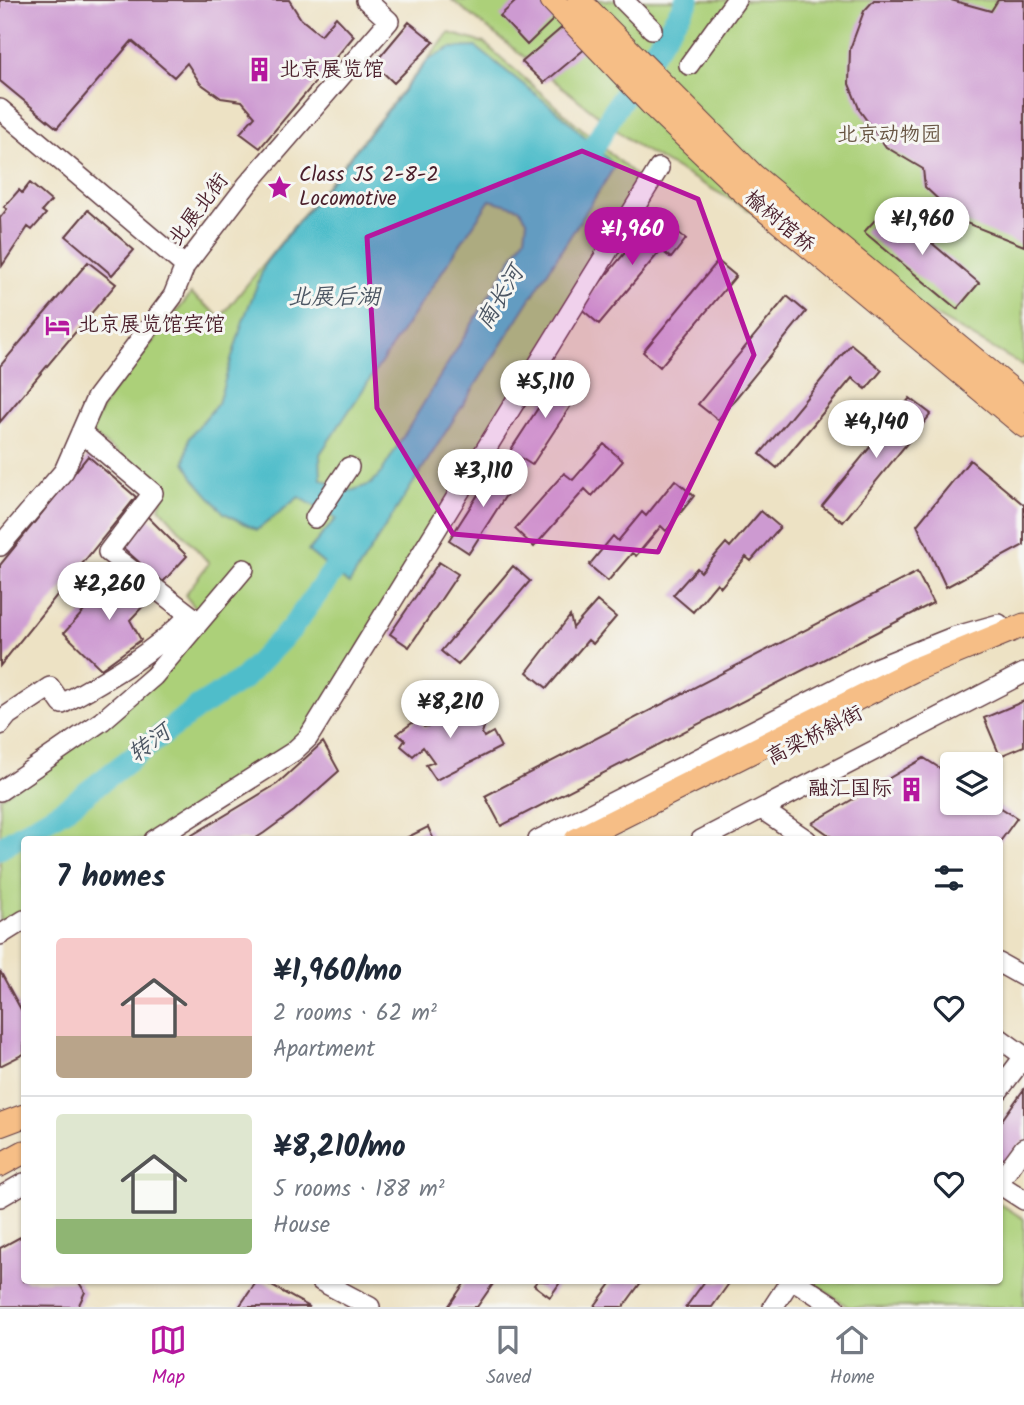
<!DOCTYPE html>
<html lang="en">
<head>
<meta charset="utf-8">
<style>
  :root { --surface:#fff; --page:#f6f6f7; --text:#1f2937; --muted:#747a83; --line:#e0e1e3; --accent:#b5179e }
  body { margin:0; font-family:Kalam,"LXGW WenKai TC",sans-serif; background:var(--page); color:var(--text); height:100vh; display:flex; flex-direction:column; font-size:26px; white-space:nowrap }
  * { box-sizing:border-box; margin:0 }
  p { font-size:23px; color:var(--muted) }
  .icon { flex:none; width:38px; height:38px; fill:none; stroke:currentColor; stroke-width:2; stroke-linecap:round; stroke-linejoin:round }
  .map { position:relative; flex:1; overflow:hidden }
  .panel { position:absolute; left:21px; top:836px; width:982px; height:448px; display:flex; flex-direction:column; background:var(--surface); border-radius:7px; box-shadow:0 2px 5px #0004 }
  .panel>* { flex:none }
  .fabs { position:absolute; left:940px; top:752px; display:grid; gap:14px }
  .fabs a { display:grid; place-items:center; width:63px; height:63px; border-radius:7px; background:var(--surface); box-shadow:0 2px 5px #0004; font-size:35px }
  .price { position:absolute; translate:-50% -60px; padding:0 16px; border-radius:24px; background:#fff; color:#222; font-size:23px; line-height:46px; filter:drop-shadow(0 2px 4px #0008) }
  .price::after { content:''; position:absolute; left:50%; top:42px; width:21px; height:16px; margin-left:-10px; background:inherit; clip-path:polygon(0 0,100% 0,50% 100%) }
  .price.active { background:var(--accent); color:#fff }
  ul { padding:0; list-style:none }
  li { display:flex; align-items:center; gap:21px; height:175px; padding:0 35px }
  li+li { border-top:2px solid var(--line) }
  li span { display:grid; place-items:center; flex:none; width:196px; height:140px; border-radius:7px; color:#555 }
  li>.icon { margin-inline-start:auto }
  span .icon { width:84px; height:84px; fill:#fffc; stroke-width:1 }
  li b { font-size:30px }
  h2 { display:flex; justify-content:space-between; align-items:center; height:84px; padding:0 35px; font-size:30px }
  .menu { display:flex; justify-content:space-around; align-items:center; height:98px; border-top:2px solid var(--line); background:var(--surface); font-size:19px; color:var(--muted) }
  .menu a { display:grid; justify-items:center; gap:4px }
  .menu .active { color:var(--accent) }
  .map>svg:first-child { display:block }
</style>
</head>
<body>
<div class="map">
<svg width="1024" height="1307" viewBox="0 0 1024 1307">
  <rect width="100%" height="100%" fill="#f6f6f2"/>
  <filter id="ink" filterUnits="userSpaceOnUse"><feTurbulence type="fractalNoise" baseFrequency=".0143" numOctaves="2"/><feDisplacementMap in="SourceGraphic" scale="14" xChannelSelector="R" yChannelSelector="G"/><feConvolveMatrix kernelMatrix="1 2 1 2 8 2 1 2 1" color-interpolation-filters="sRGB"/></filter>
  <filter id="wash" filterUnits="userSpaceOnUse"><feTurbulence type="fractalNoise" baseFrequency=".00686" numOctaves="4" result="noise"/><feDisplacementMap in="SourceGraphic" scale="28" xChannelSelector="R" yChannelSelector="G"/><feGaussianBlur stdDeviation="1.57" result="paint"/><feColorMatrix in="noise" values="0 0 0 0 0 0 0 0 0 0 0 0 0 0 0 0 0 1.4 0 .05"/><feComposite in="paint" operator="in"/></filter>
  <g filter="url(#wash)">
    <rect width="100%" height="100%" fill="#ede2c4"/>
    <path fill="#acd079" stroke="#7b7852" stroke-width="2" d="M 452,0 L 1024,0 L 1024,366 L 638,147 Z
      M 449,33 L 484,43 L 645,184 L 301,744 L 147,840 L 24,840 L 24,912 L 0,926 L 0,798 L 108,720 L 199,613 L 185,595 L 209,563 L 159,507 L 164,492 L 149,476 L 89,432 L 111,393 L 191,294 L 221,317 Z
      M 999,1203 L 1024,1219 L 1024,1307 L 848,1307 L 811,1281 L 999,1281 Z"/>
    <path fill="#50bdca" stroke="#4d6e7a" stroke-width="2" fill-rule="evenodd" d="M 476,47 L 563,116 L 615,166 L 349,584 L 308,551 L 336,519 L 299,497 L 257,530 L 224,513 L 194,479 L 185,462 L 189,438 L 218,403 L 243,321 L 266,262 L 428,60 L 450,48 ZM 490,200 L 519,208 L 527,220 L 525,237 L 381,473 L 371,484 L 351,491 L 321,479 L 320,454 Z"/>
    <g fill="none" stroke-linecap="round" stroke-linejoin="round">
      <path stroke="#50bdca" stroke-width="23" d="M 580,172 L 615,109 L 688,0
        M 0,848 L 68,807 L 197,708 L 243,679 L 291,629 L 350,548"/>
    </g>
    <g id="blocks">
      <path fill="#cd9ad1" d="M 0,0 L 289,0 L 301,19 L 321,35 L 336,17 L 354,36 L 260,148 L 240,133 L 255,116 L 242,101 L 221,98 L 200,83 L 187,63 L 174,77 L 132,41 L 57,128 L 0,81 Z
        M 517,0 L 539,0 L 555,18 L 527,45 L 500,16 Z
        M 874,0 L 951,0 L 991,11 L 998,0 L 1024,0 L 1024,246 L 961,221 L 925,187 L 923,169 L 886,147 L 860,111 L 849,84 L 850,49 L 864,11 Z
        M 409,22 L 434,42 L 394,83 L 374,64 Z
        M 565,25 L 586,48 L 544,83 L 522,62 Z
        M 30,183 L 51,201 L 42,211 L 46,214 L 32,230 L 28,227 L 2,266 L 0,218 L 7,209 L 4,207 L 19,190 L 22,193 Z
        M 888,206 L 979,283 L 957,309 L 864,232 Z
        M 88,210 L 134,250 L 112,275 L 66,236 Z
        M 657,215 L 686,239 L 671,258 L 661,250 L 599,324 L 579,307 Z
        M 718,261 L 736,276 L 660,367 L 643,352 Z
        M 88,262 L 116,284 L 0,422 L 0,366 Z
        M 787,296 L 806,312 L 718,420 L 698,404 Z
        M 851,344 L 882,370 L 866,389 L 852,378 L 777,468 L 760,454 Z
        M 559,376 L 581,390 L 532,465 L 510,451 Z
        M 910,398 L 931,414 L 843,522 L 822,506 Z
        M 604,444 L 623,461 L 592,496 L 585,489 L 534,547 L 515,529 L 564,473 L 573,480 Z
        M 88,456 L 136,497 L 0,666 L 0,565 Z
        M 970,460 L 1024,505 L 1024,545 L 946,587 L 917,525 Z
        M 497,465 L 517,478 L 469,553 L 449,540 Z
        M 675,480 L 694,496 L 666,531 L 661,526 L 636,556 L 632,553 L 608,581 L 589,565 L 613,536 L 618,541 L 642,512 L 646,516 Z
        M 761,511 L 780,527 L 751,561 L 746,557 L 721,587 L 717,583 L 693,612 L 673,595 L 697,568 L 701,572 L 726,543 L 730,547 Z
        M 143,512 L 187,556 L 162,583 L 119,544 Z
        M 439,562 L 458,574 L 409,647 L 390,634 Z
        M 513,566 L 530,581 L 458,665 L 441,651 Z
        M 122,569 L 149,600 L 130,620 L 141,640 L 101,669 L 64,633 Z
        M 917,572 L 933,603 L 501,826 L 485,796 Z
        M 597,601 L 616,617 L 593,644 L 588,640 L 547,688 L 527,672 L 570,616 L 573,628 Z
        M 1024,701 L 1024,746 L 1000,756 L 984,718 Z
        M 476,708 L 484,712 L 487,718 L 482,733 L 484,737 L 493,732 L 501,747 L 436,780 L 426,765 L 434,762 L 423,747 L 413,756 L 401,746 L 405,740 L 397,734 L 419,718 L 424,727 L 429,726 L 425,716 L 449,709 L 451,720 L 459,720 L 462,713 Z
        M 323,742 L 339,771 L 294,811 L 264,833 L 253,840 L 184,840 L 277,784 Z
        M 924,758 L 952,776 L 952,803 L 990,801 L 1017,818 L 999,843 L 999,840 L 836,840 L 812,823 Z
        M 428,827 L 434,840 L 402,840 Z
        M 0,971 L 24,1015 L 24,1054 L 0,1066 Z
        M 1024,1089 L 1024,1140 L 999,1168 L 999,1124 Z
        M 24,1235 L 24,1281 L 78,1281 L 85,1292 L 78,1307 L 0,1306 L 0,1248 Z
        M 257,1281 L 263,1281 L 310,1307 L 239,1307 Z
        M 466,1281 L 495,1281 L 477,1307 L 448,1307 Z
        M 537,1281 L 561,1281 L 550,1297 L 534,1285 Z
        M 613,1281 L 642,1281 L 623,1307 L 594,1307 Z
        M 705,1281 L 730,1282 L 712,1307 L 686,1307 Z"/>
    </g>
  </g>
  <g filter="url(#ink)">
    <use href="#blocks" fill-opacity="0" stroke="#623c42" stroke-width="2"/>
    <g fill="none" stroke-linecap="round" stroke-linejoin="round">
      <defs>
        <path id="minor" d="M 623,0 L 652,29
          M 689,65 L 736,0
          M 0,109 L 185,266
          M 315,518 L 349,467
          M 0,546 L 64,471 L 96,398 L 173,296 L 185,266 L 247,185 L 389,21 L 366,0
          M 0,725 L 8,715 L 50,687 L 62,704 C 106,680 155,652 190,615 L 108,552 L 153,493 L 81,432
          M 0,791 L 102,721 L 154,676 L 244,569
          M 763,810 L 807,840
          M 154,840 L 293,752 L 308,738 L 659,168
          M 538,840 L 878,667 L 953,637 L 999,624
          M 701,840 L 1024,673
          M 0,935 L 24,920
          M 999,963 L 1024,977
          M 999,1038 L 1024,1056
          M 999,1090 L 1024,1057
          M 999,1182 L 1024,1148
          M 999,1184 L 1024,1200
          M 0,1197 L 24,1183
          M 321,1281 L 370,1307
          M 795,1281 L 835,1307
          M 773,1307 L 790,1281"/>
        <path id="major" d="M 552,0 L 655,108 L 741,190 L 1024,426
          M 579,0 L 753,175 L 1024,400
          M 576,840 L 914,670 L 1024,625
          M 0,1125 L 24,1116
          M 0,1165 L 24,1152"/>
      </defs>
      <use href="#minor" stroke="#623c42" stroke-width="22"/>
      <use href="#major" stroke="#623c42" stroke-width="25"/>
      <use href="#minor" stroke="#fff" stroke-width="19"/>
      <use href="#major" stroke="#f6be86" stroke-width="23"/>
    </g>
  </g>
  <path fill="#b5179e" fill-opacity="0.2" stroke="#b5179e" stroke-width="5" stroke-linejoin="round" d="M 582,151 L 698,199 L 754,355 L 658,552 L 453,534 L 377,408 L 367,237 Z"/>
  <defs>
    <symbol id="building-bare" viewBox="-9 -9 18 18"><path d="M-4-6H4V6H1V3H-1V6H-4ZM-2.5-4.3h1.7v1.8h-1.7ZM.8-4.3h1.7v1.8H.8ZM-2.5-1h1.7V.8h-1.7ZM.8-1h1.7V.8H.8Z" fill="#b5179e" stroke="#f6f6f2" stroke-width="2.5" paint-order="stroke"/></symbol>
    <symbol id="sight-bare" viewBox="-9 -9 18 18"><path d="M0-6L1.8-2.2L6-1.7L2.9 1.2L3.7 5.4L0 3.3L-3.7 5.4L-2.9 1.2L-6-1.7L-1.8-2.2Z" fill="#b5179e" stroke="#f6f6f2" stroke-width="2.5" paint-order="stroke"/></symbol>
    <symbol id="hotel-bare" viewBox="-9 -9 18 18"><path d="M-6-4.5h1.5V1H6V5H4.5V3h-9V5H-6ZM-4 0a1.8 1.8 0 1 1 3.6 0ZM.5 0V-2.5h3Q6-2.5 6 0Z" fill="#b5179e" stroke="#f6f6f2" stroke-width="2.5" paint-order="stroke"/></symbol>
  </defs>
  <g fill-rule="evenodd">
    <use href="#building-bare" x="242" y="52" width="35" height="35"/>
    <use href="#sight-bare" x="262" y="170" width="35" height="35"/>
    <use href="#hotel-bare" x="40" y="308" width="35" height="35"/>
    <use href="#building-bare" x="894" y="772" width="35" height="35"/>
  </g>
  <g text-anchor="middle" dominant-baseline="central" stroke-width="6" stroke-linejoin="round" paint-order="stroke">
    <g font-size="21" fill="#4a1f2b" stroke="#f6f6f2" text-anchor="start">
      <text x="279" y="70">北京展览馆</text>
      <text x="299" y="175">Class JS 2-8-2<tspan x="299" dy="24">Locomotive</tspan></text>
      <text x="78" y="325">北京展览馆宾馆</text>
      <text x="892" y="789" text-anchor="end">融汇国际</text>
    </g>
    <g font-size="21" fill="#675442" stroke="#f6f6f2">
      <text x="889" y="135">北京动物园</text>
    </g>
    <g font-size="21" fill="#4a1f2b" stroke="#f6f6f2">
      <text transform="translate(199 210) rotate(-53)">北展北街</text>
      <text transform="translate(779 222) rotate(40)">榆树馆桥</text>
      <text transform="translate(815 736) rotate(-27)">高梁桥斜街</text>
    </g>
    <g font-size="23" font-style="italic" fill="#4c5663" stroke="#f6f6f2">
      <text x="334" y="298">北展后湖</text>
      <text transform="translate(501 298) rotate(-59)">南长河</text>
      <text transform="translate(150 744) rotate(-37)">转河</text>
    </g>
  </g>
</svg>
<div class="fabs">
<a><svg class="icon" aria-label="layers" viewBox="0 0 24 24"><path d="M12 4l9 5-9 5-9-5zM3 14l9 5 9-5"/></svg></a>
</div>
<b class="price" style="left:922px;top:257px">¥1,960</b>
<b class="price active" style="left:632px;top:267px">¥1,960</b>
<b class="price" style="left:545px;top:420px">¥5,110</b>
<b class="price" style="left:876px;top:460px">¥4,140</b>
<b class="price" style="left:483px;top:509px">¥3,110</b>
<b class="price" style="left:109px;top:622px">¥2,260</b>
<b class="price" style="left:450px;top:740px">¥8,210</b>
<section class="panel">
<h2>7 homes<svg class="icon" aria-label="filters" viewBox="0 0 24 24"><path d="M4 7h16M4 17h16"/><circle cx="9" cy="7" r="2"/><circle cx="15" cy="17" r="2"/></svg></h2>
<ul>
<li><span style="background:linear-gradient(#f6c9c9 70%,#b9a48a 0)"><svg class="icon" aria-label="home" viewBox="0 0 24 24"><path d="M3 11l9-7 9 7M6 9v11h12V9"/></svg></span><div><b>¥1,960/mo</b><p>2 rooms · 62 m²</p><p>Apartment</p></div><svg class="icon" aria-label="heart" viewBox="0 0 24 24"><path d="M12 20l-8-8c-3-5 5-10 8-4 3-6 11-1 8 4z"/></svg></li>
<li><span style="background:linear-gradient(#dfe7d0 75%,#8fb573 0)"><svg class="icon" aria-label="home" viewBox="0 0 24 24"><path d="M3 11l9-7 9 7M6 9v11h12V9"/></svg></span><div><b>¥8,210/mo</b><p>5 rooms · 188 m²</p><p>House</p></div><svg class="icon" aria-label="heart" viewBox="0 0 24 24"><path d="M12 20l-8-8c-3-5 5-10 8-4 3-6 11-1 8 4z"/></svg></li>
</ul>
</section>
</div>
<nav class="menu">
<a class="active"><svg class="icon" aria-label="map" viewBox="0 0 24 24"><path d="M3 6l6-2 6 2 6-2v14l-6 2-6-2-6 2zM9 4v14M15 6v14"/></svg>Map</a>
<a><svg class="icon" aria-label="saved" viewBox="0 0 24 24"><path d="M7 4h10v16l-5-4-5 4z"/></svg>Saved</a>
<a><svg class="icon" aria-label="home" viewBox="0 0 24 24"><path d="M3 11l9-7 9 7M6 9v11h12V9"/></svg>Home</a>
</nav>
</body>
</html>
